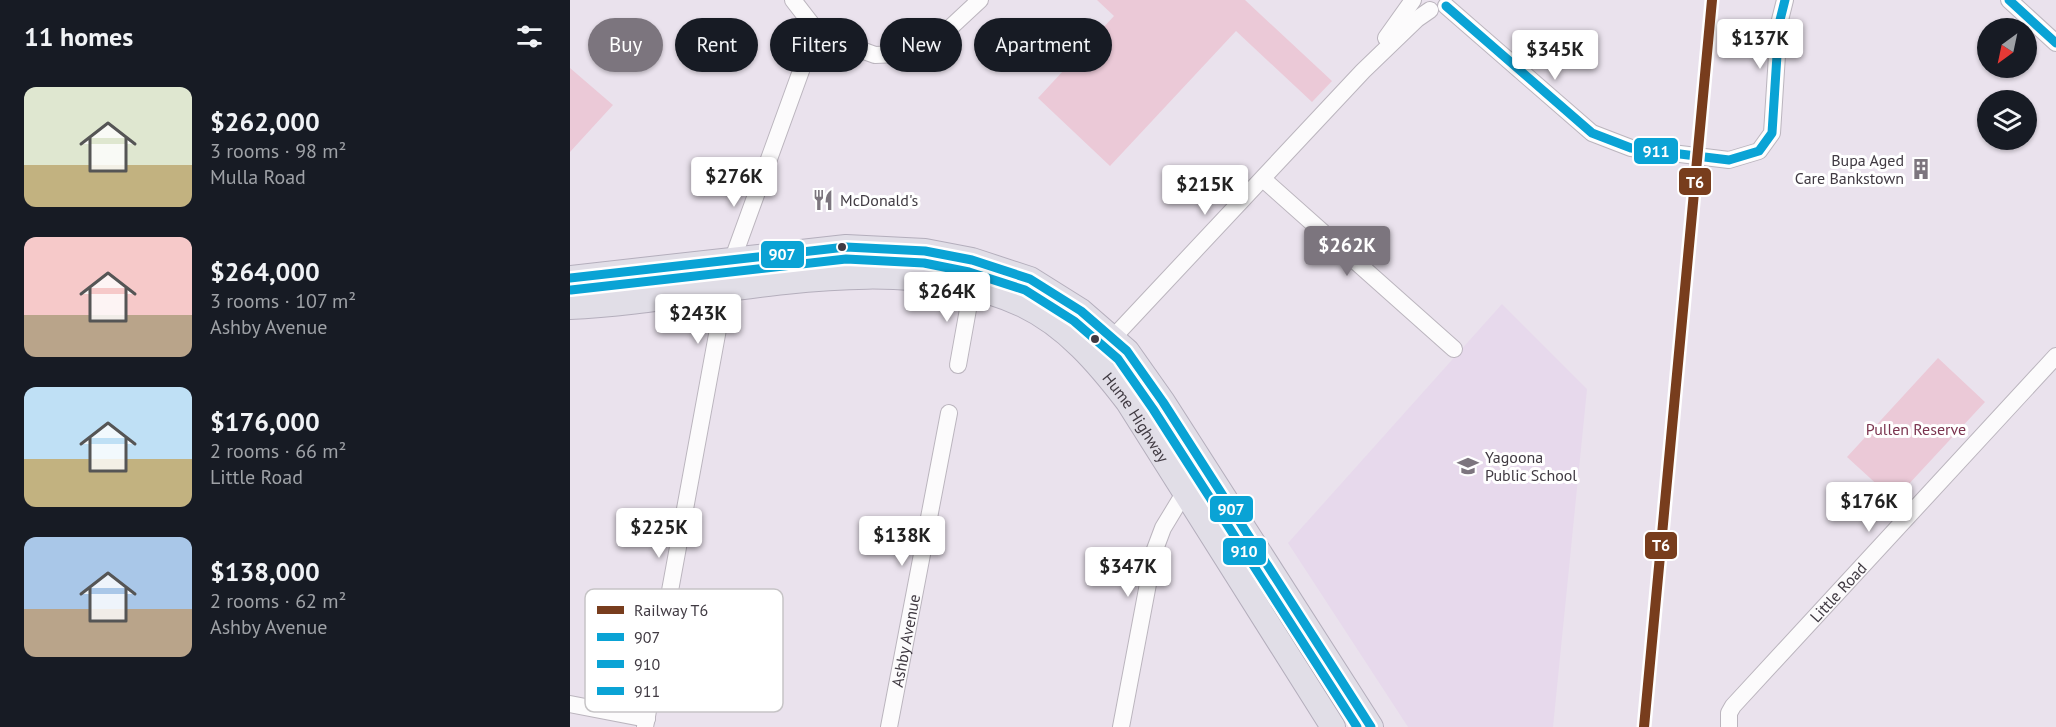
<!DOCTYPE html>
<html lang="en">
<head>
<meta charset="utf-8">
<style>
  :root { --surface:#171b24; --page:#20242c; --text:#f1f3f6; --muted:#9ea1a6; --accent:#7c757e }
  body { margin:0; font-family:"PT Sans",sans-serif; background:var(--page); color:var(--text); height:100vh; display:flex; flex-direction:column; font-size:22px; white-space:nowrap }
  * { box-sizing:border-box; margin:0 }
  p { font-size:20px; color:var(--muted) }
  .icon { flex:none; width:33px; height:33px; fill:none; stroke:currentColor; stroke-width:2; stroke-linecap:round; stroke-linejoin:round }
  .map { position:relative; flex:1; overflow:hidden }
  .panel { display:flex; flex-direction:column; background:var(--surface); width:570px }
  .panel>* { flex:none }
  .hud { position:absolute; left:18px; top:18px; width:570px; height:54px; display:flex; gap:12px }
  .needle { width:39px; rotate:213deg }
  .controls { position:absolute; left:1407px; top:18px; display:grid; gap:12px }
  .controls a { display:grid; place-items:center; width:60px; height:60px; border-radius:50%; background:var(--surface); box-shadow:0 2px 4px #0004; font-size:30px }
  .price { position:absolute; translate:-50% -51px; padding:0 14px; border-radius:6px; background:#fff; color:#222; font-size:20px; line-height:39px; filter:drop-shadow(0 2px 3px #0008) }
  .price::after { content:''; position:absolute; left:50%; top:36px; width:18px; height:14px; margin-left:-9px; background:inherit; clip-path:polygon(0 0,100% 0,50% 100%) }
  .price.active { background:var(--accent); color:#fff }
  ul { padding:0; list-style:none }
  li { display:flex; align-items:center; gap:18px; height:150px; padding:0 24px }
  li span { display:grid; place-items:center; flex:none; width:168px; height:120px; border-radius:12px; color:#555 }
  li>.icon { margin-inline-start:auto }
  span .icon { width:72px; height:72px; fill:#fffc; stroke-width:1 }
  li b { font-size:26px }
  h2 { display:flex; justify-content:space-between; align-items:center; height:72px; padding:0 24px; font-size:26px }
  .pill { padding:0 21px; border-radius:27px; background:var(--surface); box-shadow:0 2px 4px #0004; font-size:21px; line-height:54px }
  .pill.active { background:var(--accent); color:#fff }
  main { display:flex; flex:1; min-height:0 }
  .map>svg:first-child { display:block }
</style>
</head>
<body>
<main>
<section class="panel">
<h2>11 homes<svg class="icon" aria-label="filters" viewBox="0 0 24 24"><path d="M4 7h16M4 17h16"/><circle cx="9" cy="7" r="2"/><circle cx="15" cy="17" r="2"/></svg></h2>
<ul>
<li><span style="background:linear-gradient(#dfe7d0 65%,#c2b280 0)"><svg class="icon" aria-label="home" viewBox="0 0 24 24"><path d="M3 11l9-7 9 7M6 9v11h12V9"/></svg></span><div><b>$262,000</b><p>3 rooms · 98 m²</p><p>Mulla Road</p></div></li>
<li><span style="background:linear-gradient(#f6c9c9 65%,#b9a48a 0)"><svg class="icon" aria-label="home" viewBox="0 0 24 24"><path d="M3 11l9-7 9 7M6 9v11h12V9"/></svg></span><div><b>$264,000</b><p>3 rooms · 107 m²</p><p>Ashby Avenue</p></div></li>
<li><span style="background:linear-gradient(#bfe0f5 60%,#c2b280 0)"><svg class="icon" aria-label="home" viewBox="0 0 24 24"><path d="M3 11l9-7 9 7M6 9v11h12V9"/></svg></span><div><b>$176,000</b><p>2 rooms · 66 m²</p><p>Little Road</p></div></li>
<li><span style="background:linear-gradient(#a9c7e8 60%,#b9a48a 0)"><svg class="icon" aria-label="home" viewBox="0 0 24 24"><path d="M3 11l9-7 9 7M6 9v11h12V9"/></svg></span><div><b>$138,000</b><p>2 rooms · 62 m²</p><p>Ashby Avenue</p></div></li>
</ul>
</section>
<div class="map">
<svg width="1486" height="727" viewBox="0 0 1486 727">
  <rect width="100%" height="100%" fill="#eae2ed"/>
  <path fill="#e7d9ec" d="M 932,304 L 1017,389 L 983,727 L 838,727 L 718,543 Z"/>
  <path fill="#ebc9d7" d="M 527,0 L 675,0 L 762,81 L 742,102 L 666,31 L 540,166 L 468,98 L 544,16 Z
    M 0,68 L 43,105 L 0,152 Z
    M 1368,358 L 1415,402 L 1324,500 L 1277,457 Z"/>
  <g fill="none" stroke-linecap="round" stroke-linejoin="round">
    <defs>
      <g id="minor">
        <path d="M 223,0 L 250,35"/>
        <path d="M 1439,0 L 1486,43"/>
        <path d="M 876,6 L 1022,133 L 1061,148 L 1159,160 L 1189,151 L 1202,133 L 1209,24 L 1215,0"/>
        <path d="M 250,35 L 305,55 L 353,53 L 410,0"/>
        <path d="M 816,38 L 843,0"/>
        <path d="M 693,179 L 884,349"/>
        <path d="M 162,261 L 232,68 L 250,35"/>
        <path d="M 524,358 L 793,71 L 847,19 L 860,10"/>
        <path d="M 388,365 L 402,287"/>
        <path d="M 0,704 L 77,719"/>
        <path d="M 75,727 L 155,291"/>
        <path id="s1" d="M 319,727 L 379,413"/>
        <path d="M 551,727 L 584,552 L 593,528 L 616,490"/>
        <path id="s2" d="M 1159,727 L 1159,713 L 1163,706 L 1486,356"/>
      </g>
      <g id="highway">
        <path d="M 0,278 L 276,247 L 355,251 L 402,260 L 460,279 L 511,311 L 557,351 L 593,402 L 801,727"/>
        <path id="s3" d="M 0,307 C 142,301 318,243 453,305 C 497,326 529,364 558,402 L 763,727"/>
      </g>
    </defs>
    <use href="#minor" stroke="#bbb5be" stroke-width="18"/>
    <use href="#highway" stroke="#b4aebc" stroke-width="26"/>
    <use href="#minor" stroke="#fcfbfc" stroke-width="16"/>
    <use href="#highway" stroke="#e1dee7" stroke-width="24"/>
    <defs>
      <path id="bus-1" d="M 0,278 L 276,247 L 355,251 L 402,260 L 460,279 L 511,311 L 557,351 L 593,402 L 801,727"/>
      <path id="bus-2" d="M 1,290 L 276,259 L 354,263 L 399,272 L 455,290 L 504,321 L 548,359 L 583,409 L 787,727"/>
      <path id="bus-3" d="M 1439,0 L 1486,43
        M 876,6 L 1022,133 L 1061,148 L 1159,160 L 1189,151 L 1202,133 L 1209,24 L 1215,0"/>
    </defs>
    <use href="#bus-1" stroke="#fff" stroke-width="14"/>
    <use href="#bus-2" stroke="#fff" stroke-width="14"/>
    <use href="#bus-3" stroke="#fff" stroke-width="14"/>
    <use href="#bus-1" stroke="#0aa3d5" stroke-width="9"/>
    <use href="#bus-2" stroke="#0aa3d5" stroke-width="9"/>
    <use href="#bus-3" stroke="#0aa3d5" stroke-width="9"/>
    <defs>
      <path id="rail-1" d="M 1074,727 L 1142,0"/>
    </defs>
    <use href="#rail-1" stroke="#fff" stroke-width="15"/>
    <use href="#rail-1" stroke="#783d1d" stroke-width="10"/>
  </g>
  <defs>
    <symbol id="building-bare" viewBox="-9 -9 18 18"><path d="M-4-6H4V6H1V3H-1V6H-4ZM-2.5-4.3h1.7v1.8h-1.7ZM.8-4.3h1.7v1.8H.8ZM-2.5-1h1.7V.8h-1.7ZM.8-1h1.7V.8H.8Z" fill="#7c757e" stroke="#fff" stroke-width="2.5" paint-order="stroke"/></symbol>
    <symbol id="restaurant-bare" viewBox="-9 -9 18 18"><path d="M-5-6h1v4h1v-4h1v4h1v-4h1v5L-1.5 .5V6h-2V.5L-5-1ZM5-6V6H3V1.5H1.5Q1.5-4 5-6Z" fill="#7c757e" stroke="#fff" stroke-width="2.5" paint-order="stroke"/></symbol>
    <symbol id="school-bare" viewBox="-9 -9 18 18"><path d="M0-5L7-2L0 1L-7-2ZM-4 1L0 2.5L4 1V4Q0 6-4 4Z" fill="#7c757e" stroke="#fff" stroke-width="2.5" paint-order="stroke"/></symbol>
  </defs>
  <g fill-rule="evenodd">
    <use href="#building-bare" x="1336" y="154" width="30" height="30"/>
    <use href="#restaurant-bare" x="238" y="185" width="30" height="30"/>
    <use href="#school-bare" x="883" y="451" width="30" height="30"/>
  </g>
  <g fill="#403a42" stroke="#fff" stroke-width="2">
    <circle cx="272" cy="247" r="5"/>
    <circle cx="525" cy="339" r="5"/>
  </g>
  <g text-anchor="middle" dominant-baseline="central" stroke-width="6" stroke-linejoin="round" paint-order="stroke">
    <g font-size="16" fill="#403a42" stroke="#fff" text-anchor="start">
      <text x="1334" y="160" text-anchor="end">Bupa Aged<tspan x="1334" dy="18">Care Bankstown</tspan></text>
      <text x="270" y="200">McDonald's</text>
      <text x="915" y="457">Yagoona<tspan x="915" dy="18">Public School</tspan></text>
    </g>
    <g font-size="16" fill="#403a42" stroke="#fff">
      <text stroke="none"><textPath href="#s3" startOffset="620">Hume Highway</textPath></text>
      <text stroke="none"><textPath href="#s2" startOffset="177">Little Road</textPath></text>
      <text stroke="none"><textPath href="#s1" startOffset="88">Ashby Avenue</textPath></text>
    </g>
    <g font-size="16" fill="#7b344f" stroke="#fff">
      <text x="1346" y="429">Pullen Reserve</text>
    </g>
  </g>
  <rect x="15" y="589" width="198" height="123" rx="9" fill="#fff" stroke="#c6c4c6" stroke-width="1.5"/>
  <rect x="27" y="606" width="27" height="8" fill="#783d1d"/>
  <rect x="27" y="633" width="27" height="8" fill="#0aa3d5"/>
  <rect x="27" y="660" width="27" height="8" fill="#0aa3d5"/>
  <rect x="27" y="687" width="27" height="8" fill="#0aa3d5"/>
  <g font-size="16" fill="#403a42">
    <text x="64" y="616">Railway T6</text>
    <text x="64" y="643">907</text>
    <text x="64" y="670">910</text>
    <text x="64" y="697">911</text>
  </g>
  <g stroke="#fff" stroke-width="2">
    <rect x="1063" y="137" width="46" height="28" rx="6" fill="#0aa3d5"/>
    <rect x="1108" y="167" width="34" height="29" rx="6" fill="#783d1d"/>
    <rect x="190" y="240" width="45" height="29" rx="6" fill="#0aa3d5"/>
    <rect x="639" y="495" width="45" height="28" rx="6" fill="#0aa3d5"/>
    <rect x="1074" y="531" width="34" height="29" rx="6" fill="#783d1d"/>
    <rect x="652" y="537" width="45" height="29" rx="6" fill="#0aa3d5"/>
  </g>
  <g font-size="16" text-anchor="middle" font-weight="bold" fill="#fff">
    <text x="1086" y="157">911</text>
    <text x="1125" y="188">T6</text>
    <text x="212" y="260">907</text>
    <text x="661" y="515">907</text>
    <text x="1091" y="551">T6</text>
    <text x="674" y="557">910</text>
  </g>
</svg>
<div class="controls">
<a><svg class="needle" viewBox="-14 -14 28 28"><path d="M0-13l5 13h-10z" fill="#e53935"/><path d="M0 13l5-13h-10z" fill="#9ea1a6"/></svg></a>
<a><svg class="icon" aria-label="layers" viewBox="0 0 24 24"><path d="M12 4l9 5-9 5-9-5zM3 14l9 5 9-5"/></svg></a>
</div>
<b class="price" style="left:1190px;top:70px">$137K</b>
<b class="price" style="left:985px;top:81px">$345K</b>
<b class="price" style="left:164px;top:208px">$276K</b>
<b class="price" style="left:635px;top:216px">$215K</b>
<b class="price active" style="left:777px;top:277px">$262K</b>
<b class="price" style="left:377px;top:323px">$264K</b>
<b class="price" style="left:128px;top:345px">$243K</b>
<b class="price" style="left:1299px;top:533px">$176K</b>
<b class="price" style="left:89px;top:559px">$225K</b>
<b class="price" style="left:332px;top:567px">$138K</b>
<b class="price" style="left:558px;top:598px">$347K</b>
<div class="hud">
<a class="pill active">Buy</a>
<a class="pill">Rent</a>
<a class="pill">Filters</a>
<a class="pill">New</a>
<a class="pill">Apartment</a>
</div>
</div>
</main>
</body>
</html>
